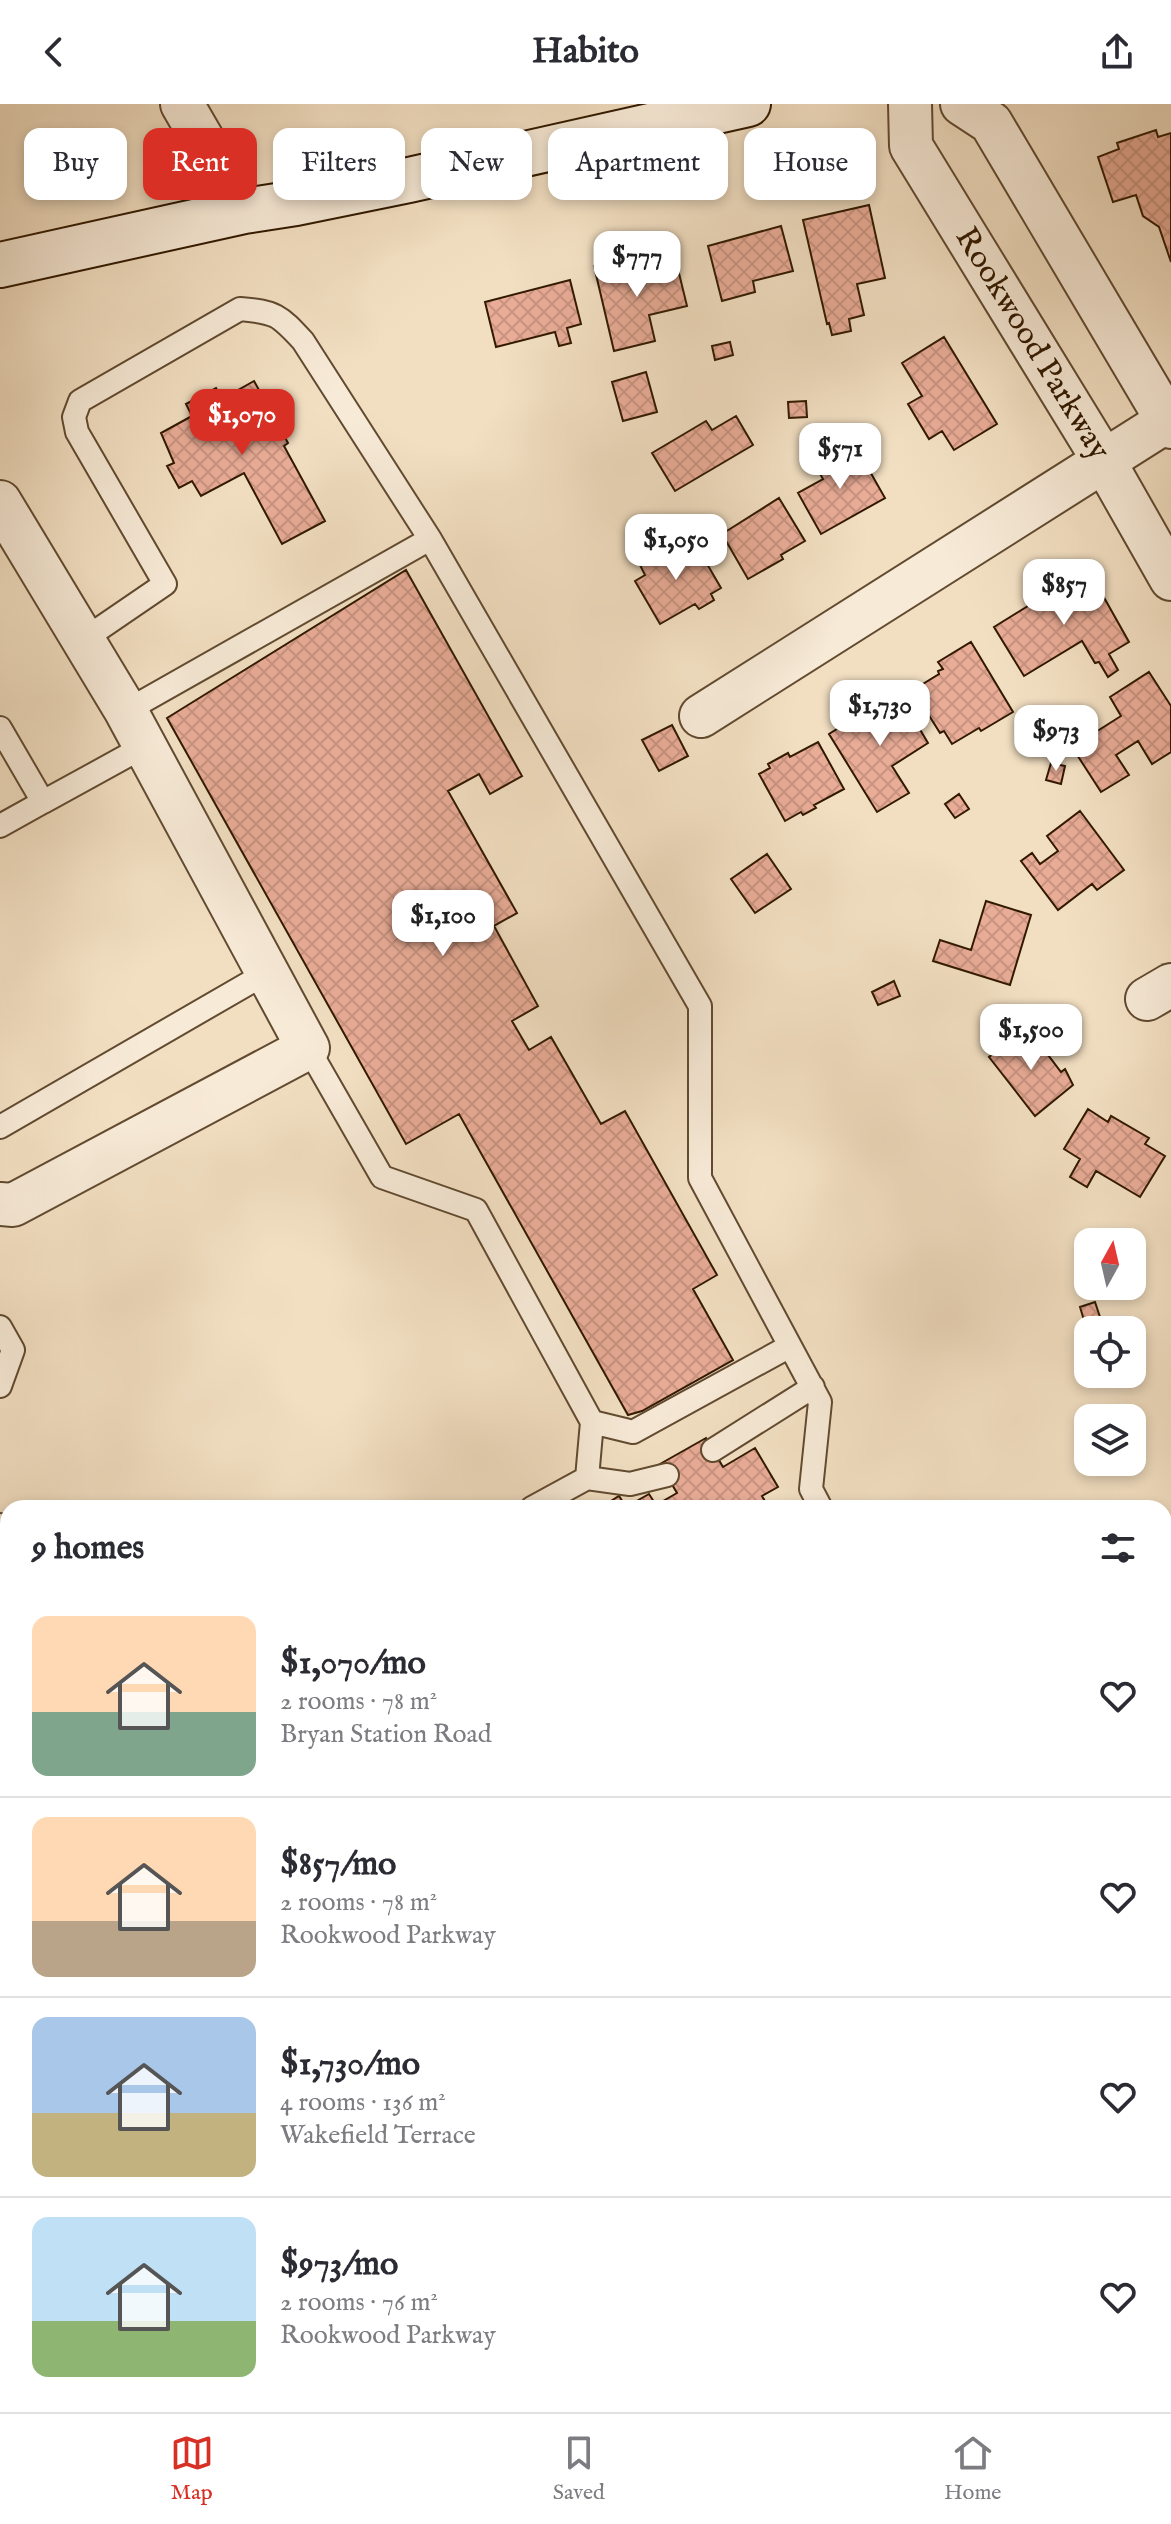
<!DOCTYPE html>
<html lang="en">
<head>
<meta charset="utf-8">
<style>
  :root { --surface:#fff; --page:#f2f2f3; --text:#2b2b33; --muted:#7c7c81; --line:#e1e1e2; --accent:#d93025 }
  body { margin:0; font-family:"IM FELL English",serif; background:var(--page); color:var(--text); height:100vh; display:flex; flex-direction:column; font-size:30px; white-space:nowrap }
  * { box-sizing:border-box; margin:0 }
  p { font-size:26px; color:var(--muted) }
  .icon { flex:none; width:44px; height:44px; fill:none; stroke:currentColor; stroke-width:2; stroke-linecap:round; stroke-linejoin:round }
  .map { position:relative; flex:1; overflow:hidden }
  .sheet { position:absolute; left:0px; top:1396px; width:1172px; height:912px; display:flex; flex-direction:column; background:var(--surface); border-radius:24px 24px 0 0; box-shadow:0 4px 12px #0003 }
  .sheet>* { flex:none }
  .top-card { position:absolute; left:24px; top:24px; width:1124px; height:72px; display:flex; gap:16px }
  .needle { width:52px; rotate:8deg }
  .controls { position:absolute; left:1074px; top:1124px; display:grid; gap:16px }
  .controls a { display:grid; place-items:center; width:72px; height:72px; border-radius:16px; background:var(--surface); box-shadow:0 4px 12px #0003; font-size:40px }
  .price { position:absolute; translate:-50% -68px; padding:0 18px; border-radius:16px; background:#fff; color:#222; font-size:26px; line-height:52px; filter:drop-shadow(0 2px 4px #0008) }
  .price::after { content:''; position:absolute; left:50%; top:48px; width:24px; height:18px; margin-left:-12px; background:inherit; clip-path:polygon(0 0,100% 0,50% 100%) }
  .price.active { background:var(--accent); color:#fff }
  ul { padding:0; list-style:none }
  li { display:flex; align-items:center; gap:24px; height:200px; padding:0 32px }
  li+li { border-top:2px solid var(--line) }
  li span { display:grid; place-items:center; flex:none; width:224px; height:160px; border-radius:16px; color:#555 }
  li>.icon { margin-inline-start:auto }
  span .icon { width:96px; height:96px; fill:#fffc; stroke-width:1 }
  li b { font-size:34px }
  h2 { display:flex; justify-content:space-between; align-items:center; height:96px; padding:0 32px; font-size:34px }
  .pill { padding:0 28px; border-radius:16px; background:var(--surface); box-shadow:0 4px 12px #0003; font-size:28px; line-height:72px }
  .pill.active { background:var(--accent); color:#fff }
  header { display:flex; justify-content:space-between; align-items:center; height:104px; padding:0 32px; background:var(--surface); font-size:36px; font-weight:700 }
  .tabs { display:flex; justify-content:space-around; align-items:center; height:112px; border-top:2px solid var(--line); background:var(--surface); font-size:22px; color:var(--muted) }
  .tabs a { display:grid; justify-items:center; gap:4px }
  .tabs .active { color:var(--accent) }
  .map>svg:first-child { display:block }
</style>
</head>
<body>
<header><svg class="icon" aria-label="back" viewBox="0 0 24 24"><path d="M15 5l-7 7 7 7"/></svg>Habito<svg class="icon" aria-label="share" viewBox="0 0 24 24"><path d="M12 15V3M7 8l5-5 5 5M5 13v7h14v-7"/></svg></header>
<div class="map">
<svg width="1171" height="2308" viewBox="0 0 1171 2308">
  <defs>
    <pattern id="building-cross-hatch" width="8" height="8" patternUnits="userSpaceOnUse" patternTransform="scale(2)"><rect width="8" height="8" fill="#e9ac97"/><path d="M0 0l8 8M0 8l8-8" fill="none" stroke="#c89380"/></pattern>
  </defs>
  <rect width="100%" height="100%" fill="#f2dfc2"/>
  <filter id="stains"><feTurbulence type="fractalNoise" baseFrequency=".0025" numOctaves="4"/><feColorMatrix values="0 0 0 0 .2 0 0 0 0 .09 0 0 0 0 .02 0 0 0 .5 -.17"/></filter>
  <radialGradient id="worn" r=".72"><stop offset=".6" stop-color="#630" stop-opacity="0"/><stop offset="1" stop-color="#630" stop-opacity=".3"/></radialGradient>
  <path fill="url(#building-cross-hatch)" stroke="#311900" stroke-width="2" d="M 1156,26 L 1158,33 L 1171,29 L 1171,158 L 1159,123 L 1143,112 L 1136,91 L 1113,98 L 1098,53 L 1119,45 L 1117,39 Z
    M 869,101 L 885,174 L 857,180 L 864,211 L 849,215 L 851,227 L 832,231 L 829,219 L 827,220 L 803,116 Z
    M 781,122 L 793,167 L 753,177 L 755,188 L 722,197 L 708,142 Z
    M 631,154 L 634,167 L 676,157 L 687,202 L 649,211 L 655,237 L 614,247 L 594,162 Z
    M 570,176 L 581,220 L 567,224 L 571,239 L 559,242 L 555,228 L 496,243 L 485,198 Z
    M 944,233 L 997,320 L 954,346 L 942,327 L 929,335 L 908,300 L 922,292 L 902,259 Z
    M 730,238 L 733,251 L 715,256 L 712,242 Z
    M 646,268 L 657,308 L 623,317 L 612,278 Z
    M 254,277 L 288,339 L 284,342 L 325,417 L 282,440 L 244,369 L 201,392 L 192,377 L 179,384 L 167,362 L 174,359 L 161,329 L 192,312 L 186,300 L 216,284 L 222,295 Z
    M 806,297 L 807,313 L 789,314 L 788,298 Z
    M 736,312 L 753,341 L 675,387 L 652,349 L 706,317 L 712,326 Z
    M 841,344 L 849,357 L 860,350 L 885,394 L 821,430 L 798,389 L 823,375 L 814,359 Z
    M 779,394 L 805,437 L 781,451 L 783,455 L 748,475 L 722,430 Z
    M 696,441 L 721,484 L 711,490 L 714,496 L 699,505 L 695,500 L 660,520 L 635,477 L 645,471 L 638,457 L 665,442 L 672,455 Z
    M 1088,465 L 1129,538 L 1109,550 L 1118,566 L 1108,573 L 1099,558 L 1095,559 L 1082,537 L 1024,572 L 994,523 Z
    M 406,466 L 522,672 L 490,690 L 479,670 L 448,687 L 517,809 L 494,822 L 538,902 L 512,917 L 529,946 L 551,933 L 601,1020 L 625,1007 L 717,1171 L 693,1185 L 733,1256 L 642,1307 L 628,1311 L 459,1010 L 406,1040 L 167,614 Z
    M 971,538 L 1013,608 L 981,627 L 979,624 L 952,640 L 944,627 L 940,629 L 913,586 L 939,570 L 938,567 L 943,565 L 938,558 Z
    M 1149,568 L 1171,602 L 1171,648 L 1152,660 L 1138,637 L 1116,651 L 1129,671 L 1101,688 L 1072,643 L 1121,612 L 1110,593 Z
    M 897,587 L 928,639 L 892,662 L 909,689 L 877,708 L 829,630 Z
    M 672,621 L 688,652 L 659,667 L 642,636 Z
    M 818,638 L 844,685 L 814,701 L 816,704 L 803,711 L 801,708 L 785,717 L 759,670 L 770,664 L 768,660 L 788,649 L 790,653 Z
    M 1051,659 L 1065,662 L 1061,680 L 1046,676 Z
    M 959,690 L 969,705 L 955,714 L 945,700 Z
    M 1080,707 L 1124,766 L 1097,786 L 1092,780 L 1058,806 L 1021,757 L 1032,749 L 1040,760 L 1058,747 L 1047,732 Z
    M 767,750 L 791,785 L 755,809 L 731,775 Z
    M 986,797 L 1031,811 L 1010,881 L 933,857 L 940,836 L 971,846 Z
    M 894,877 L 900,892 L 878,901 L 872,888 Z
    M 1027,923 L 1061,968 L 1065,965 L 1073,981 L 1035,1012 L 989,953 Z
    M 1088,1005 L 1108,1018 L 1111,1012 L 1149,1034 L 1145,1040 L 1165,1052 L 1140,1093 L 1096,1067 L 1087,1083 L 1070,1073 L 1080,1055 L 1064,1045 Z
    M 1095,1198 L 1102,1219 L 1086,1223 L 1080,1203 Z
    M 706,1334 L 723,1363 L 755,1344 L 778,1383 L 762,1392 L 769,1404 L 600,1404 L 619,1392 L 626,1403 L 649,1390 L 656,1401 L 677,1389 L 660,1360 Z
    M 8,1671 L 8,1840 L 0,1845 L 0,1675 Z
    M 1171,1861 L 1171,1934 L 1168,1936 L 1164,1930 L 1164,1865 Z
    M 512,2300 L 575,2300 L 580,2308 L 516,2308 Z"/>
  <g fill="none" stroke-linecap="round" stroke-linejoin="round">
    <defs>
      <path id="service" d="M 83,536 L 165,480 L 77,328 L 74,313 L 80,297 L 240,205 C 276,208 279,211 303,237 L 430,435
        M 126,607 L 430,435 L 700,902 L 700,1074 L 820,1298 L 811,1385 L 821,1404
        M 0,624 L 43,698 L 145,642
        M 0,722 L 43,698
        M 308,944 L 382,1073 L 476,1106 L 592,1318 L 587,1374 L 532,1404
        M 0,1023 L 268,868
        M 0,1223 L 13,1246 L 0,1282
        M 592,1318 L 633,1328 L 790,1242
        M 713,1346 L 813,1283
        M 587,1374 L 630,1380 L 667,1371
        M 0,1421 L 8,1436
        M 0,1943 L 8,1958
        M 0,2079 L 8,2075
        M 163,2308 L 176,2300"/>
      <g id="minor">
        <path d="M 182,0 L 244,107"/>
        <path id="s1" d="M 910,0 L 911,42 L 1104,357 L 1171,475"/>
        <path d="M 962,0 L 991,19 L 1171,323"/>
        <path d="M 0,398 L 126,607 L 308,944 L 13,1101 L 0,1100"/>
        <path d="M 701,612 L 1167,317"/>
        <path d="M 1147,895 L 1171,881"/>
        <path d="M 1164,2040 L 1171,2036"/>
        <path d="M 1164,2208 L 1171,2221"/>
        <path d="M 672,2300 L 676,2308"/>
        <path d="M 732,2308 L 744,2300"/>
      </g>
      <path id="secondary" d="M 0,161 L 244,107 L 296,99 L 409,76 L 748,0"/>
      <path id="trunk" d="M 0,2151 L 8,2165
        M 0,2297 L 6,2308
        M 83,2300 L 87,2308"/>
    </defs>
    <use href="#service" stroke="#614a30" stroke-width="26"/>
    <use href="#minor" stroke="#614a30" stroke-width="46"/>
    <use href="#secondary" stroke="#311900" stroke-width="48"/>
    <use href="#trunk" stroke="#311900" stroke-width="48"/>
    <use href="#service" stroke="#f7ead7" stroke-width="22"/>
    <use href="#minor" stroke="#f7ead7" stroke-width="42"/>
    <use href="#secondary" stroke="#f7ead7" stroke-width="44"/>
    <use href="#trunk" stroke="#f2dfc2" stroke-width="44"/>
  </g>
  <g text-anchor="middle" dominant-baseline="central" stroke-width="8" stroke-linejoin="round" paint-order="stroke">
    <g font-size="32" fill="#311900" stroke="#f7ead7">
      <text stroke="none"><textPath href="#s1" startOffset="274">Rookwood Parkway</textPath></text>
    </g>
  </g>
  <rect width="100%" height="100%" filter="url(#stains)"/>
  <rect width="100%" height="100%" fill="url(#worn)"/>
</svg>
<div class="controls">
<a><svg class="needle" viewBox="-14 -14 28 28"><path d="M0-13l5 13h-10z" fill="#e53935"/><path d="M0 13l5-13h-10z" fill="#7c7c81"/></svg></a>
<a><svg class="icon" aria-label="locate" viewBox="0 0 24 24"><circle cx="12" cy="12" r="6"/><path d="M12 2v4M12 18v4M2 12h4M18 12h4"/></svg></a>
<a><svg class="icon" aria-label="layers" viewBox="0 0 24 24"><path d="M12 4l9 5-9 5-9-5zM3 14l9 5 9-5"/></svg></a>
</div>
<b class="price" style="left:637px;top:195px">$777</b>
<b class="price active" style="left:242px;top:353px">$1,070</b>
<b class="price" style="left:840px;top:387px">$571</b>
<b class="price" style="left:676px;top:478px">$1,050</b>
<b class="price" style="left:1064px;top:523px">$857</b>
<b class="price" style="left:880px;top:644px">$1,730</b>
<b class="price" style="left:1056px;top:669px">$973</b>
<b class="price" style="left:443px;top:854px">$1,100</b>
<b class="price" style="left:1031px;top:968px">$1,500</b>
<div class="top-card">
<a class="pill">Buy</a>
<a class="pill active">Rent</a>
<a class="pill">Filters</a>
<a class="pill">New</a>
<a class="pill">Apartment</a>
<a class="pill">House</a>
</div>
<section class="sheet">
<h2>9 homes<svg class="icon" aria-label="filters" viewBox="0 0 24 24"><path d="M4 7h16M4 17h16"/><circle cx="9" cy="7" r="2"/><circle cx="15" cy="17" r="2"/></svg></h2>
<ul>
<li><span style="background:linear-gradient(#ffd9b3 60%,#7fa58c 0)"><svg class="icon" aria-label="home" viewBox="0 0 24 24"><path d="M3 11l9-7 9 7M6 9v11h12V9"/></svg></span><div><b>$1,070/mo</b><p>2 rooms · 78 m²</p><p>Bryan Station Road</p></div><svg class="icon" aria-label="heart" viewBox="0 0 24 24"><path d="M12 20l-8-8c-3-5 5-10 8-4 3-6 11-1 8 4z"/></svg></li>
<li><span style="background:linear-gradient(#ffd9b3 65%,#b9a48a 0)"><svg class="icon" aria-label="home" viewBox="0 0 24 24"><path d="M3 11l9-7 9 7M6 9v11h12V9"/></svg></span><div><b>$857/mo</b><p>2 rooms · 78 m²</p><p>Rookwood Parkway</p></div><svg class="icon" aria-label="heart" viewBox="0 0 24 24"><path d="M12 20l-8-8c-3-5 5-10 8-4 3-6 11-1 8 4z"/></svg></li>
<li><span style="background:linear-gradient(#a9c7e8 60%,#c2b280 0)"><svg class="icon" aria-label="home" viewBox="0 0 24 24"><path d="M3 11l9-7 9 7M6 9v11h12V9"/></svg></span><div><b>$1,730/mo</b><p>4 rooms · 136 m²</p><p>Wakefield Terrace</p></div><svg class="icon" aria-label="heart" viewBox="0 0 24 24"><path d="M12 20l-8-8c-3-5 5-10 8-4 3-6 11-1 8 4z"/></svg></li>
<li><span style="background:linear-gradient(#bfe0f5 65%,#8fb573 0)"><svg class="icon" aria-label="home" viewBox="0 0 24 24"><path d="M3 11l9-7 9 7M6 9v11h12V9"/></svg></span><div><b>$973/mo</b><p>2 rooms · 76 m²</p><p>Rookwood Parkway</p></div><svg class="icon" aria-label="heart" viewBox="0 0 24 24"><path d="M12 20l-8-8c-3-5 5-10 8-4 3-6 11-1 8 4z"/></svg></li>
</ul>
</section>
</div>
<nav class="tabs">
<a class="active"><svg class="icon" aria-label="map" viewBox="0 0 24 24"><path d="M3 6l6-2 6 2 6-2v14l-6 2-6-2-6 2zM9 4v14M15 6v14"/></svg>Map</a>
<a><svg class="icon" aria-label="saved" viewBox="0 0 24 24"><path d="M7 4h10v16l-5-4-5 4z"/></svg>Saved</a>
<a><svg class="icon" aria-label="home" viewBox="0 0 24 24"><path d="M3 11l9-7 9 7M6 9v11h12V9"/></svg>Home</a>
</nav>
</body>
</html>
